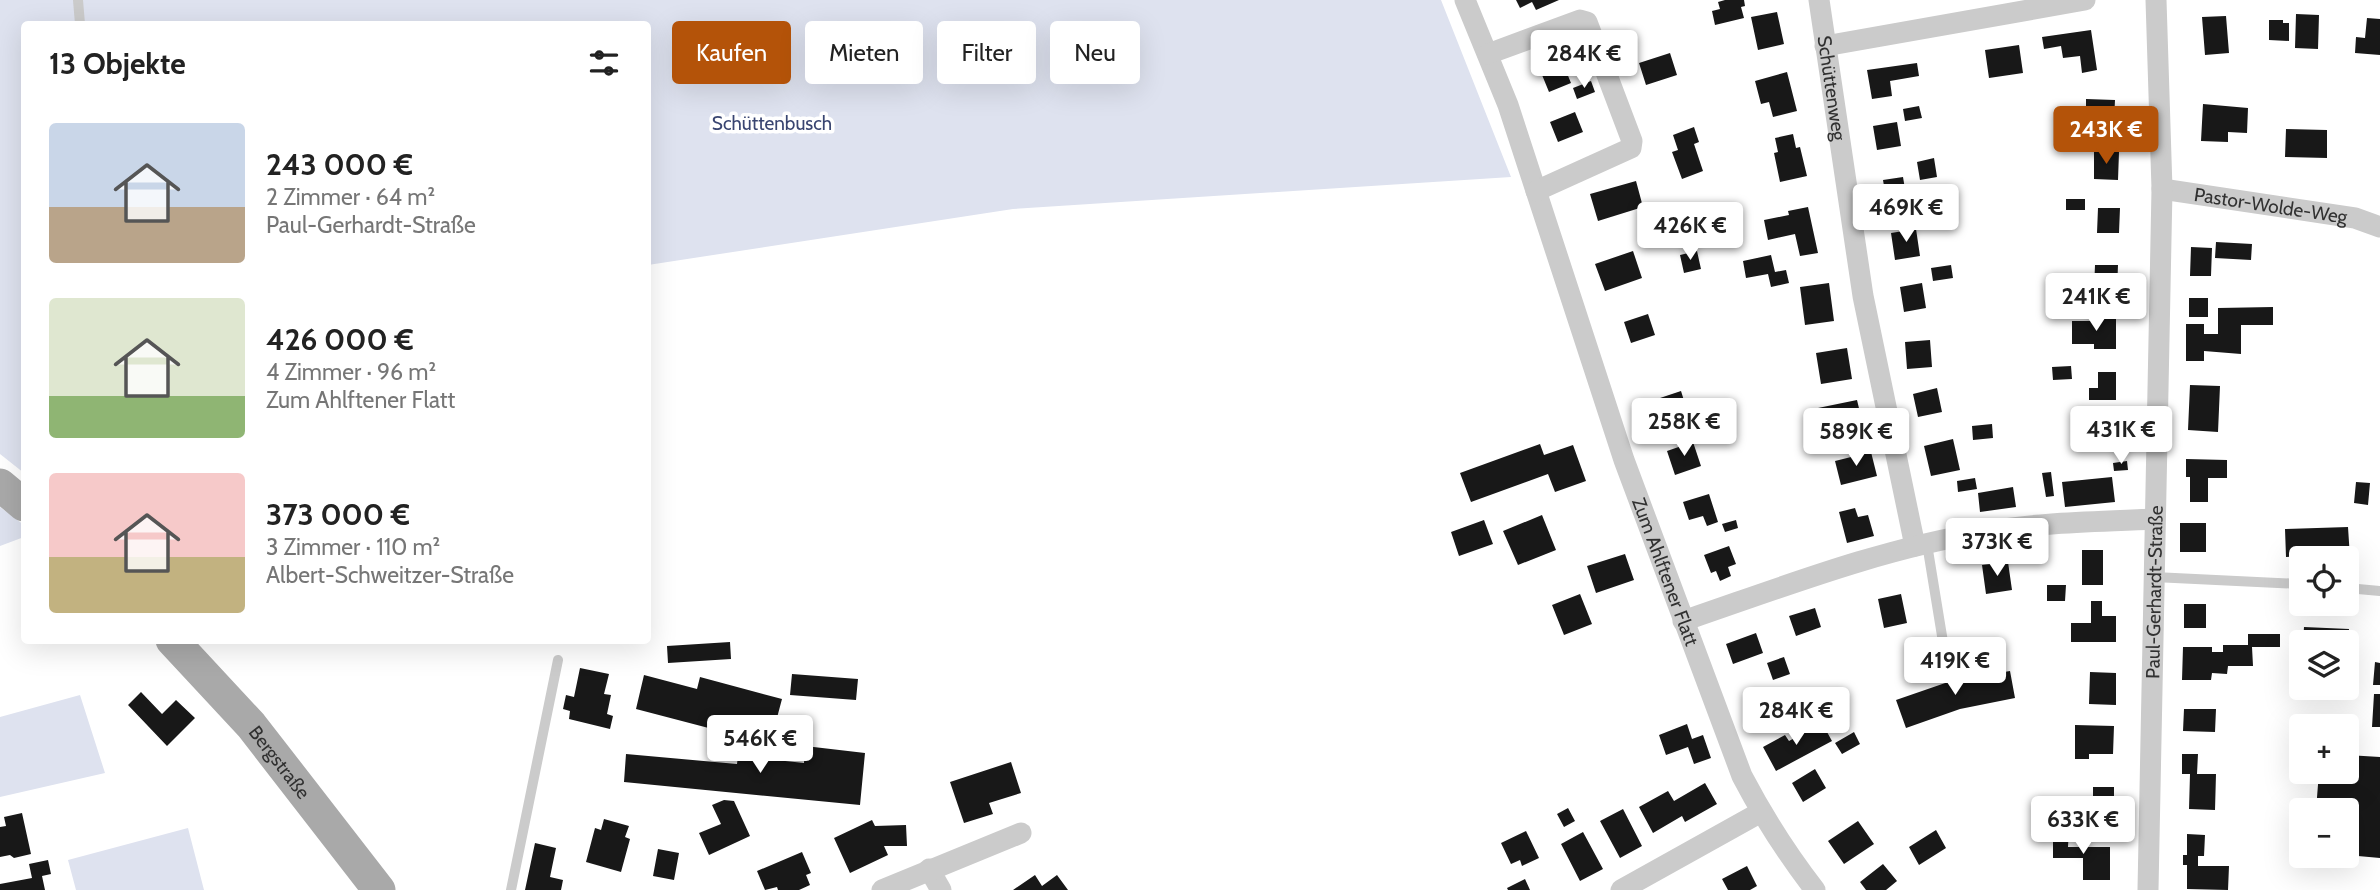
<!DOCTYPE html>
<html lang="de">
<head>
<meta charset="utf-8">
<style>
  :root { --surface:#fff; --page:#f6f6f6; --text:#222; --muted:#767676; --accent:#b45309 }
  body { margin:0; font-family:Cabin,sans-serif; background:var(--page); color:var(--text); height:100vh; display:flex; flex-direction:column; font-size:26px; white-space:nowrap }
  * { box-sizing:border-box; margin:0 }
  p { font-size:23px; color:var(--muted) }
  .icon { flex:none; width:38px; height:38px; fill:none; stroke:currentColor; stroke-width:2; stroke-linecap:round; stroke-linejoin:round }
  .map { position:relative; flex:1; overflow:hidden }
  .drawer { position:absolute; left:21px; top:21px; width:630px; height:623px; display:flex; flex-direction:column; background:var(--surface); border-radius:7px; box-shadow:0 7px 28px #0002 }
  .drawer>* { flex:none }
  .banner { position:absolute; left:672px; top:21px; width:665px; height:63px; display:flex; gap:14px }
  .tools { position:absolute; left:2289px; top:546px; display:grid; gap:14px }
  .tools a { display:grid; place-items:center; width:70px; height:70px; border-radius:7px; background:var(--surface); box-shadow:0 7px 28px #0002; font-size:35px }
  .price { position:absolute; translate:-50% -60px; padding:0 16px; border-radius:7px; background:#fff; color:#222; font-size:23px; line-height:46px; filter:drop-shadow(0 2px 4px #0008) }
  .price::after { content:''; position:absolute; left:50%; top:42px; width:21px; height:16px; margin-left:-10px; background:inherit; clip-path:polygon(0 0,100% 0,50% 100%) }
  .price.selected { background:var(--accent); color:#fff }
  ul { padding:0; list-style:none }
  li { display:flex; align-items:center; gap:21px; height:175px; padding:0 28px }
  li span { display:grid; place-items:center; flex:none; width:196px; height:140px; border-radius:7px; color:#555 }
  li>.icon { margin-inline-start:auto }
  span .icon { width:84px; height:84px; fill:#fffc; stroke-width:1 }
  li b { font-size:30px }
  h2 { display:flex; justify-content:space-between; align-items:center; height:84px; padding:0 28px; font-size:30px }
  .tag { padding:0 24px; border-radius:7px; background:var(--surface); box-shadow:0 7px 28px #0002; font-size:24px; line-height:63px }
  .tag.selected { background:var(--accent); color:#fff }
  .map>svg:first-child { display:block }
</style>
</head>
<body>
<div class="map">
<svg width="2380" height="890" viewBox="0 0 2380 890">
  <rect width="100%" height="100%" fill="#fff"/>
  <path fill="#dee2ef" d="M 0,0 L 1441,0 L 1511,177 L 1013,209 L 648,265 L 648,24 L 24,24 L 24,473 L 0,454 Z
    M 0,507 L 24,525 L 24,537 L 0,546 Z
    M 80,695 L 105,773 L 0,797 L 0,717 Z
    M 188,828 L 204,890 L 76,890 L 68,860 Z"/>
  <path fill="#181818" d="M 1516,0 L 1559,0 L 1536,10 L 1532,2 L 1520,8 Z
    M 1725,0 L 1744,0 L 1745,6 L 1741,7 L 1744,18 L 1715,25 L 1712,11 L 1720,9 L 1718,2 Z
    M 1777,12 L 1784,44 L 1758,50 L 1751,17 Z
    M 2296,14 L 2319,15 L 2318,49 L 2295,48 Z
    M 2226,16 L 2229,53 L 2205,55 L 2202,17 Z
    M 2367,18 L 2380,19 L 2380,55 L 2355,53 L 2356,37 L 2365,38 Z
    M 2269,20 L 2283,20 L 2283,23 L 2289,23 L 2289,41 L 2269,40 Z
    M 2091,30 L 2097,70 L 2082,73 L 2080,56 L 2063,58 L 2061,46 L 2044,49 L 2042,37 Z
    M 2019,45 L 2023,73 L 1989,78 L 1985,50 Z
    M 1670,53 L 1677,75 L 1646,85 L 1639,63 Z
    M 1562,61 L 1571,83 L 1549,92 L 1540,70 Z
    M 1917,63 L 1919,76 L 1890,81 L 1892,96 L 1872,99 L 1867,70 Z
    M 1787,72 L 1797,111 L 1773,117 L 1769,102 L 1761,104 L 1755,81 Z
    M 1591,81 L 1595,92 L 1577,99 L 1573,88 Z
    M 2086,99 L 2115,100 L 2114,121 L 2086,120 Z
    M 2203,104 L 2248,108 L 2247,133 L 2228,132 L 2228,142 L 2201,141 Z
    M 1919,106 L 1922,118 L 1905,121 L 1903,109 Z
    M 1575,112 L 1583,132 L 1558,142 L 1550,122 Z
    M 1897,122 L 1901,146 L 1877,150 L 1873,126 Z
    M 1694,127 L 1699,142 L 1694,144 L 1703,171 L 1682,179 L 1672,152 L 1678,150 L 1673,135 Z
    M 2286,129 L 2327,130 L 2327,158 L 2285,157 Z
    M 1793,134 L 1796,148 L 1800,147 L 1807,176 L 1780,182 L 1774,153 L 1778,152 L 1775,138 Z
    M 2094,152 L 2119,152 L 2118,180 L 2094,179 Z
    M 1934,158 L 1937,177 L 1920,180 L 1917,162 Z
    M 1903,177 L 1907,201 L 1887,204 L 1883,180 Z
    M 1636,181 L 1643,207 L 1598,221 L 1590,194 Z
    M 2066,199 L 2085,199 L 2085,210 L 2066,210 Z
    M 1808,207 L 1818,253 L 1800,256 L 1795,234 L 1768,240 L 1764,220 L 1789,215 L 1788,211 Z
    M 2098,208 L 2120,208 L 2119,233 L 2097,233 Z
    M 1916,229 L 1920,256 L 1895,260 L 1891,233 Z
    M 2216,242 L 2252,244 L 2251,260 L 2215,258 Z
    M 2191,247 L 2212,248 L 2211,276 L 2190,276 Z
    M 1633,251 L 1642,278 L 1605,291 L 1595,264 Z
    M 1697,251 L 1701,269 L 1684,273 L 1680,255 Z
    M 1771,255 L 1775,272 L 1786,270 L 1789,283 L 1771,287 L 1768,274 L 1746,278 L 1743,261 Z
    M 1951,265 L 1953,278 L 1933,281 L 1931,268 Z
    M 2095,265 L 2118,265 L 2117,290 L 2094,290 Z
    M 1829,283 L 1834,321 L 1805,325 L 1800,287 Z
    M 1922,283 L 1926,308 L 1904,312 L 1900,287 Z
    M 2189,298 L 2208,298 L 2208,317 L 2189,317 Z
    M 2273,307 L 2273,325 L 2241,325 L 2241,354 L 2204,351 L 2204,361 L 2186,361 L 2186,324 L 2204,324 L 2204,334 L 2218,334 L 2218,308 Z
    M 1648,314 L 1655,335 L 1631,343 L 1624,322 Z
    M 2094,318 L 2116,318 L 2116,349 L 2094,349 L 2094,344 L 2072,344 L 2072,321 L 2094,321 Z
    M 1930,340 L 1932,367 L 1907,369 L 1905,342 Z
    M 1847,348 L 1852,379 L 1821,384 L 1816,353 Z
    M 2071,366 L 2072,379 L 2053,380 L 2052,367 Z
    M 2098,372 L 2116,372 L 2116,400 L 2089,400 L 2089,388 L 2098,388 Z
    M 2190,385 L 2220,386 L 2218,432 L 2188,430 Z
    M 1937,388 L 1942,412 L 1918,417 L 1913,394 Z
    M 1681,391 L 1687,410 L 1654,421 L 1648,402 Z
    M 1857,400 L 1864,429 L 1850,432 L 1849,427 L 1823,432 L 1818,408 Z
    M 2117,421 L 2119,450 L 2094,452 L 2092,423 Z
    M 1716,422 L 1719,432 L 1700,437 L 1697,427 Z
    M 1992,424 L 1993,438 L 1973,440 L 1972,426 Z
    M 1953,439 L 1960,470 L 1931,476 L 1924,446 Z
    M 1693,442 L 1701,466 L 1675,475 L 1667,451 Z
    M 1540,444 L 1544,455 L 1573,445 L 1586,481 L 1555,492 L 1548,474 L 1471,502 L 1460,473 Z
    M 1871,452 L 1877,476 L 1841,485 L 1835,461 Z
    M 2186,459 L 2227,460 L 2227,478 L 2208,478 L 2208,502 L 2190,502 L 2190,477 L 2186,477 Z
    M 2127,461 L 2128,470 L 2114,471 L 2113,463 Z
    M 2051,472 L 2054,496 L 2046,497 L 2042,473 Z
    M 2112,477 L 2115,502 L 2065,507 L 2062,482 Z
    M 1975,478 L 1977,489 L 1958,492 L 1957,481 Z
    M 2356,482 L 2370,483 L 2368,505 L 2354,503 Z
    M 2013,487 L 2016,507 L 1980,512 L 1978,493 Z
    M 1709,494 L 1718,522 L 1707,526 L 1703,516 L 1689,520 L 1683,502 Z
    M 1855,508 L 1858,517 L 1868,515 L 1874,536 L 1847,543 L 1839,512 Z
    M 1542,515 L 1556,550 L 1518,565 L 1503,531 Z
    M 1484,520 L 1493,544 L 1459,556 L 1451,532 Z
    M 1736,520 L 1738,528 L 1725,532 L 1722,524 Z
    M 2180,523 L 2206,523 L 2206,552 L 2180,552 Z
    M 2348,527 L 2350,558 L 2330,558 L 2330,550 L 2306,551 L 2306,556 L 2286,557 L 2285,529 Z
    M 1729,546 L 1736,564 L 1728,567 L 1731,576 L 1720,581 L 1716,571 L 1711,573 L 1704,555 Z
    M 2082,550 L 2103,550 L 2103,585 L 2082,585 Z
    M 1625,554 L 1634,580 L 1596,593 L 1587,566 Z
    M 2008,562 L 2012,590 L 1986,594 L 1982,565 Z
    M 2047,585 L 2066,585 L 2065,601 L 2047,601 Z
    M 1580,594 L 1592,624 L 1564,635 L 1552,605 Z
    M 1901,594 L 1907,623 L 1884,628 L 1878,599 Z
    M 2091,601 L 2102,601 L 2102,616 L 2116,616 L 2116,642 L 2071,642 L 2071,623 L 2091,623 Z
    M 2184,604 L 2206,604 L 2206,628 L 2184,628 Z
    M 1815,608 L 1821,627 L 1796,636 L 1789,616 Z
    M 2304,627 L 2349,629 L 2348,642 L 2303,642 Z
    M 1756,633 L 1763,653 L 1733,664 L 1726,644 Z
    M 2248,634 L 2280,634 L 2280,647 L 2252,647 L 2253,666 L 2228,666 L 2227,674 L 2212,673 L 2211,680 L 2182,680 L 2183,647 L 2212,647 L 2212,652 L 2223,652 L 2223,645 L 2248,645 Z
    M 730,642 L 731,659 L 668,663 L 667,646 Z
    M 1784,657 L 1790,674 L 1773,680 L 1767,663 Z
    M 2375,662 L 2380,663 L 2380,685 L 2373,685 Z
    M 580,668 L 609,674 L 604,694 L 611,695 L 607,714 L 613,716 L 610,729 L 569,719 L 570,711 L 563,709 L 566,695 L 574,697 Z
    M 2010,671 L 2015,698 L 1960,709 L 1906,728 L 1896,700 L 1951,681 Z
    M 2090,672 L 2116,673 L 2116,705 L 2089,704 Z
    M 792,674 L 858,679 L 856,700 L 790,695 Z
    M 644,675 L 697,689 L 700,677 L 782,699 L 770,744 L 636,709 Z
    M 141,692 L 162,714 L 176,700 L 195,718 L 167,746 L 128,705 Z
    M 2374,694 L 2380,694 L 2380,727 L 2372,727 Z
    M 2184,709 L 2216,709 L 2215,732 L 2183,731 Z
    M 1822,723 L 1832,741 L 1776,771 L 1763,747 L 1785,735 L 1789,741 Z
    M 1687,724 L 1692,739 L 1703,735 L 1711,758 L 1694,764 L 1688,747 L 1666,755 L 1659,735 Z
    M 2075,725 L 2114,726 L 2113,754 L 2089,754 L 2089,759 L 2075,759 Z
    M 1854,732 L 1860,744 L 1842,754 L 1835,743 Z
    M 805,746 L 865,753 L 860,805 L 624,782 L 626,754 L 737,764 L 738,756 L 804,763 Z
    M 2182,754 L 2198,754 L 2197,774 L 2216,774 L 2215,810 L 2189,809 L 2190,774 L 2182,774 Z
    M 2347,755 L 2380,757 L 2380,858 L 2347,855 L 2347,810 L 2316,810 L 2319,772 L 2347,772 Z
    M 1011,762 L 1021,793 L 989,803 L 993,814 L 964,823 L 950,782 Z
    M 1815,769 L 1826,788 L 1803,802 L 1792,783 Z
    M 1705,783 L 1717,804 L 1685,822 L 1682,816 L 1653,833 L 1639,807 L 1668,791 L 1674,801 Z
    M 2093,787 L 2114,787 L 2114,809 L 2093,809 Z
    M 724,800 L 734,801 L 750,836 L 709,855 L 699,833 L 721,824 L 712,805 Z
    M 1568,808 L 1575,821 L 1564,827 L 1557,814 Z
    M 1623,809 L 1642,846 L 1620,858 L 1600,821 Z
    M 22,813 L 31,854 L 14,858 L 10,855 L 0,857 L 0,827 L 6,826 L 4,817 Z
    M 604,819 L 629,826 L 625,837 L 630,839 L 621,872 L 586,862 L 595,828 L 601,830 Z
    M 872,820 L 875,826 L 906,825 L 907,846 L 884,846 L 888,855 L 850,873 L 834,838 Z
    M 1858,821 L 1874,844 L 1844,864 L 1828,841 Z
    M 2053,827 L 2069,827 L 2068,847 L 2110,847 L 2110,880 L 2083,880 L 2083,858 L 2053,858 Z
    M 1936,830 L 1946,848 L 1919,865 L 1909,847 Z
    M 1526,831 L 1539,858 L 1522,866 L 1520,860 L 1511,864 L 1501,843 Z
    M 1583,832 L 1603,869 L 1580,881 L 1561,844 Z
    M 2187,834 L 2205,835 L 2204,856 L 2198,856 L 2198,866 L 2229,866 L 2228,890 L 2187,889 L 2187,865 L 2183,865 L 2183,855 L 2187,855 Z
    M 535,843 L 556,848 L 550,877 L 563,880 L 561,890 L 525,890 Z
    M 658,849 L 679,853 L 674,880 L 653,876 Z
    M 802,852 L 811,873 L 806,875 L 810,885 L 799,890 L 778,890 L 777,887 L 765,890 L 757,871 Z
    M 48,860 L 51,874 L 42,876 L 45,890 L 0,890 L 0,884 L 32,878 L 29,864 Z
    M 1883,864 L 1897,881 L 1886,890 L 1866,890 L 1860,882 Z
    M 1747,866 L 1757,886 L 1750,890 L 1728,890 L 1722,879 Z
    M 1035,875 L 1042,886 L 1057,875 L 1068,890 L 1013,890 Z
    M 1525,879 L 1530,890 L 1508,890 L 1507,888 Z"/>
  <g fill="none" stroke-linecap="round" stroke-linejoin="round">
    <path stroke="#cbcbcb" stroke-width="10" d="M 78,0 L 80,24
      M 1927,544 L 1943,642
      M 2154,577 L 2301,584
      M 2347,588 L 2380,591
      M 511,890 L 558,660"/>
    <g stroke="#cbcbcb" stroke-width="21">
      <path id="s1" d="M 1465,0 L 1508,105 L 1624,460 L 1742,776 C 1763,816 1787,854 1815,890"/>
      <path id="s2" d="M 1819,0 L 1863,296 L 1915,546"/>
      <path d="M 1825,46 L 2085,0"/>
      <path d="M 1488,54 L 1580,20 L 1587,22 L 1632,141 L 1631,148 L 1536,191"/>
      <path id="s3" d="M 2162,189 L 2355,218 L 2380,227"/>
      <path d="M 1683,621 C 1783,587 1880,549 1984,532 C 2040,522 2098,522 2154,519"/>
      <path d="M 929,869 L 941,890"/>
      <path d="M 882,890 L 1021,833"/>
      <path d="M 1621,890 L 1761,812"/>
      <path id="s4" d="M 2148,890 L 2162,189 L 2156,0"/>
    </g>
    <g stroke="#a9a9a9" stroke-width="33">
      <path d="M 0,485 L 24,505"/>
      <path id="s5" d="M 172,640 L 251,725 L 379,890"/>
    </g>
  </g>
  <g text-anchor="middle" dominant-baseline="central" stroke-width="7" stroke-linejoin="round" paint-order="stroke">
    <g font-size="19" fill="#313131" stroke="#fff">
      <text stroke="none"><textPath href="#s2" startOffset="89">Schüttenweg</textPath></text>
      <text stroke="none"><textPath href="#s3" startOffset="110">Pastor-Wolde-Weg</textPath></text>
      <text stroke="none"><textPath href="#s1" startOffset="606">Zum Ahlftener Flatt</textPath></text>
      <text stroke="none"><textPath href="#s4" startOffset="298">Paul-Gerhardt-Straße</textPath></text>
      <text stroke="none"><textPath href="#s5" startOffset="163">Bergstraße</textPath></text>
    </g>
    <g font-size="19" fill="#394571" stroke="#fff">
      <text x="772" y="123">Schüttenbusch</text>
    </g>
  </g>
</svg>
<div class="tools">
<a><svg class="icon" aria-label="locate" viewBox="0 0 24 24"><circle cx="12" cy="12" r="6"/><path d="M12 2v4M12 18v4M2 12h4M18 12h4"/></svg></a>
<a><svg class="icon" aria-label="layers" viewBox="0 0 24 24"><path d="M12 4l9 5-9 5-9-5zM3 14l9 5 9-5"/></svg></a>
<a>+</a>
<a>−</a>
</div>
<b class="price" style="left:1584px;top:90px">284K €</b>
<b class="price selected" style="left:2106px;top:166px">243K €</b>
<b class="price" style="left:1906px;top:244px">469K €</b>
<b class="price" style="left:1690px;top:262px">426K €</b>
<b class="price" style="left:2096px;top:333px">241K €</b>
<b class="price" style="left:1684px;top:458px">258K €</b>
<b class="price" style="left:2121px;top:466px">431K €</b>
<b class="price" style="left:1856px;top:468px">589K €</b>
<b class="price" style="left:1997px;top:578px">373K €</b>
<b class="price" style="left:1955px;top:697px">419K €</b>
<b class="price" style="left:1796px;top:747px">284K €</b>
<b class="price" style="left:760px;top:775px">546K €</b>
<b class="price" style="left:2083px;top:856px">633K €</b>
<div class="banner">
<a class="tag selected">Kaufen</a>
<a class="tag">Mieten</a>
<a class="tag">Filter</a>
<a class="tag">Neu</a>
</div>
<section class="drawer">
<h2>13 Objekte<svg class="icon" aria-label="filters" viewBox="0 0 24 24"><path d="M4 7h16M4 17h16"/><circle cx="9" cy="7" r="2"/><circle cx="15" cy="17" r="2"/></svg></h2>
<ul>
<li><span style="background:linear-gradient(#c9d6e8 60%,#b9a48a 0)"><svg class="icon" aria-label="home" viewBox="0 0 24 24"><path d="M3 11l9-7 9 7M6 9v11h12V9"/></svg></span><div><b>243 000 €</b><p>2 Zimmer · 64 m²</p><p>Paul-Gerhardt-Straße</p></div></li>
<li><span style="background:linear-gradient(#dfe7d0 70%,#8fb573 0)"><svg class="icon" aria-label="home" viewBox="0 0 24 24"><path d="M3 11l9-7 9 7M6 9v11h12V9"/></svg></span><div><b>426 000 €</b><p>4 Zimmer · 96 m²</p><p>Zum Ahlftener Flatt</p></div></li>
<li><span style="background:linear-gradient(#f6c9c9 60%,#c2b280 0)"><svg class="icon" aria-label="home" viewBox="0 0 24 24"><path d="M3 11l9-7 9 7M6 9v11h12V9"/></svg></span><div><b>373 000 €</b><p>3 Zimmer · 110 m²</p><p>Albert-Schweitzer-Straße</p></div></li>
</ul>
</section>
</div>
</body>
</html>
